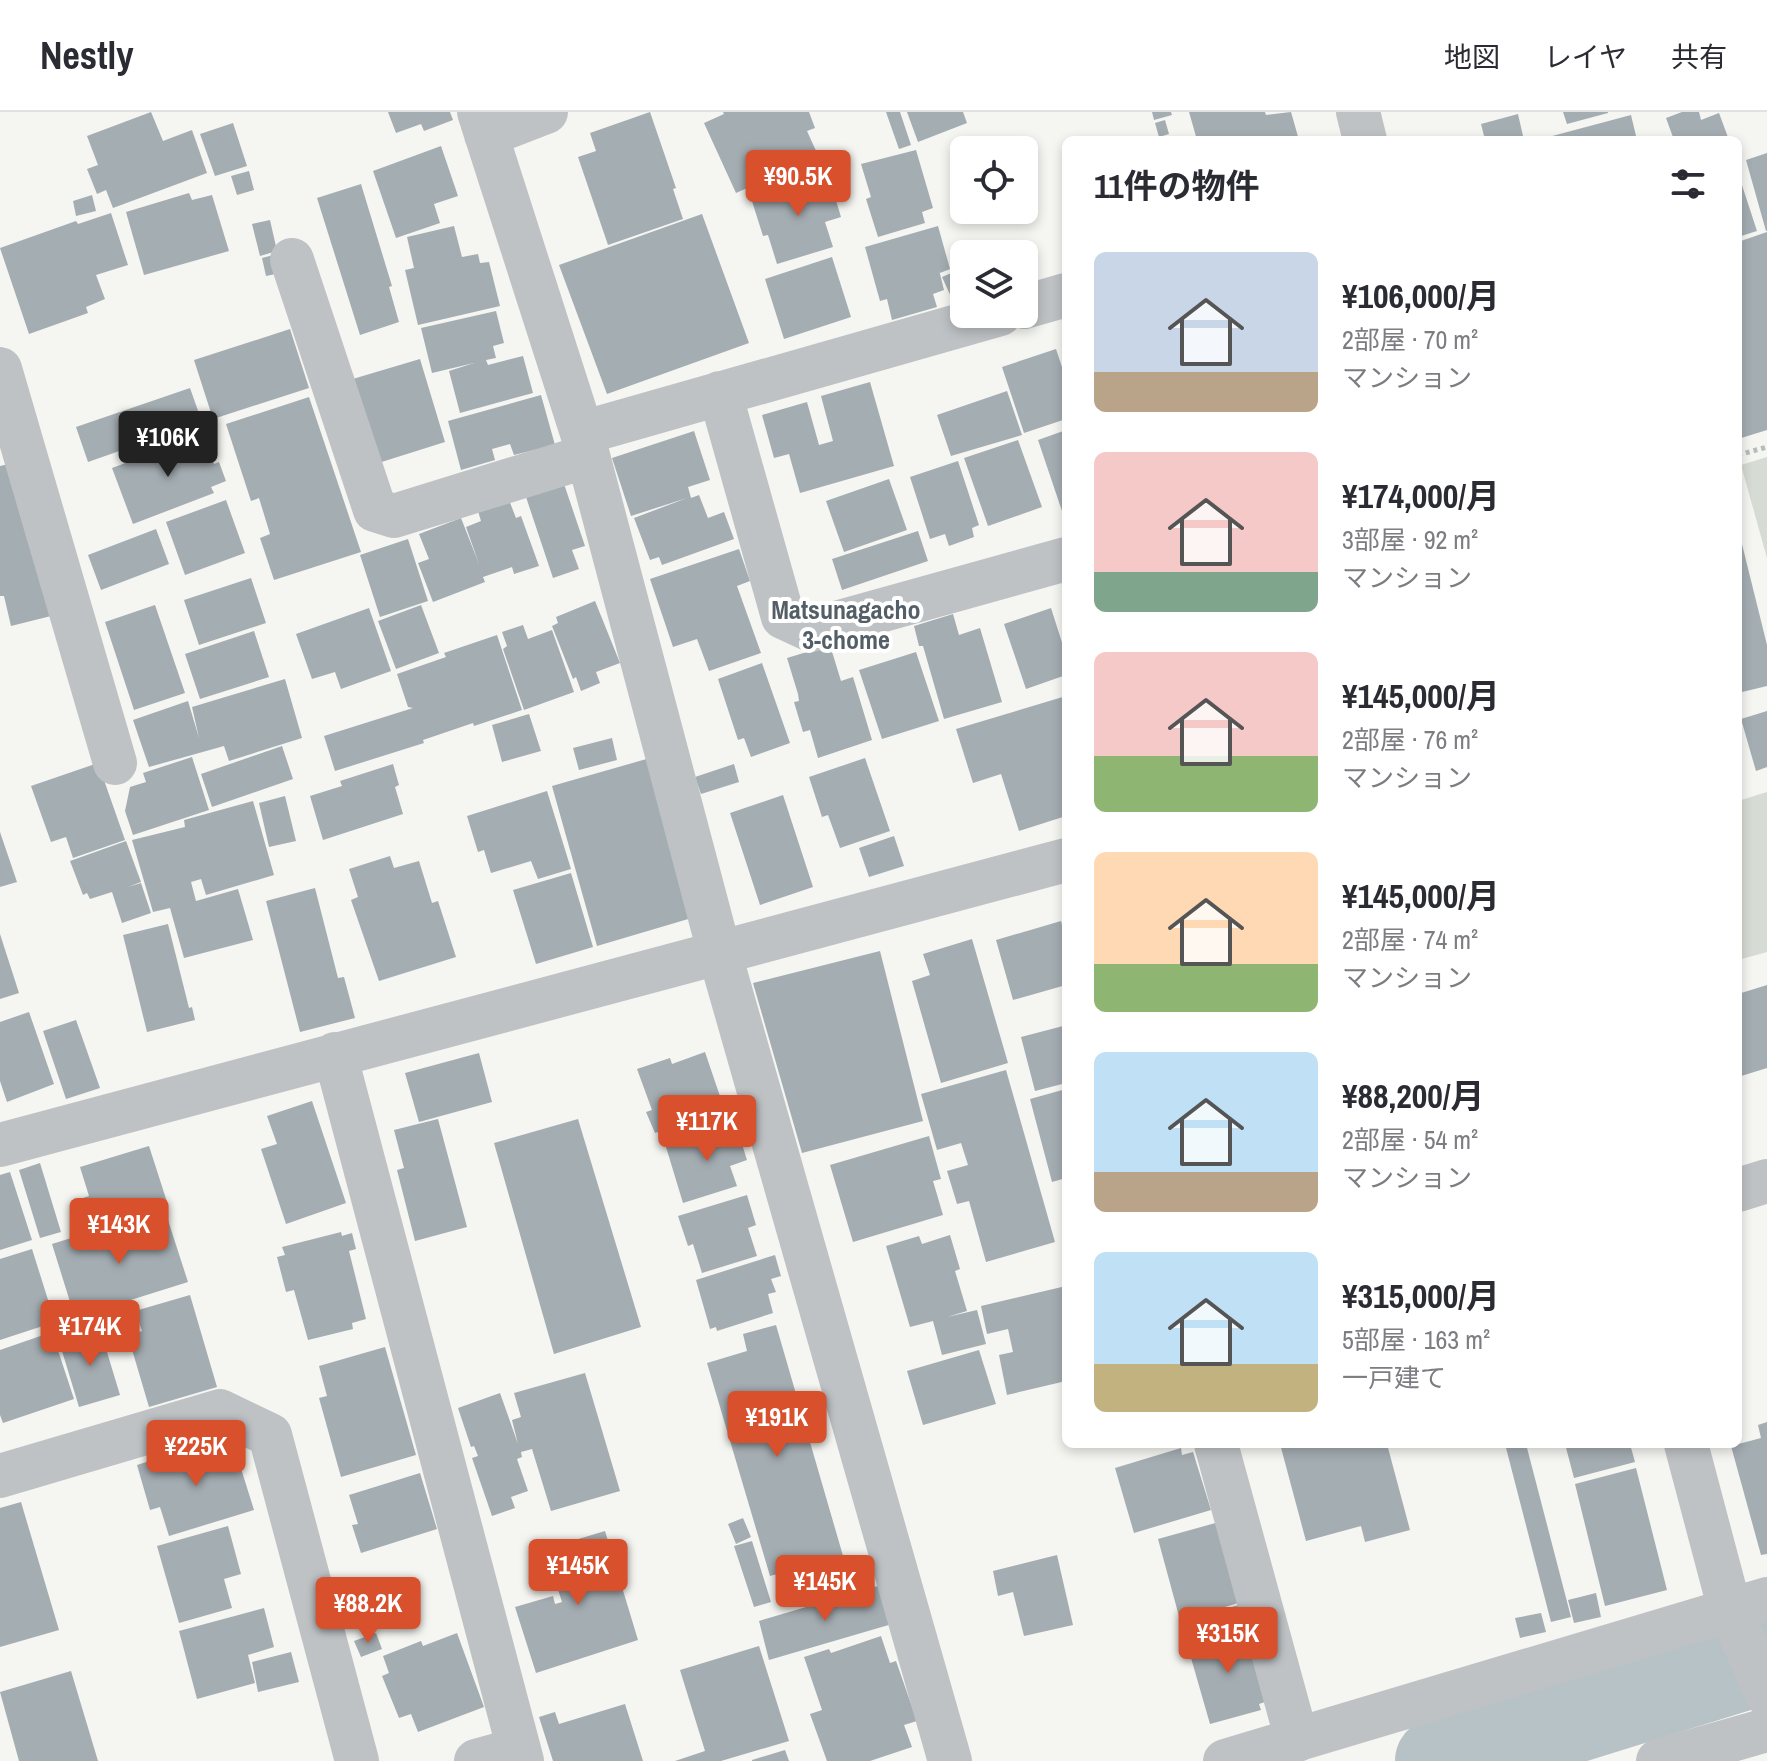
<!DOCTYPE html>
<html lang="ja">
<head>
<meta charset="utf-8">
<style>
  :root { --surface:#fff; --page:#f7f7f7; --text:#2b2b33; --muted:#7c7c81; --line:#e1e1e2; --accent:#d9502d }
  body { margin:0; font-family:"Archivo Narrow","Noto Sans JP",sans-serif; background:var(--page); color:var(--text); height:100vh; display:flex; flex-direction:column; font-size:30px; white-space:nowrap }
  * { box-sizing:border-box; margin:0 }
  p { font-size:26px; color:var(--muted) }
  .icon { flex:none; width:44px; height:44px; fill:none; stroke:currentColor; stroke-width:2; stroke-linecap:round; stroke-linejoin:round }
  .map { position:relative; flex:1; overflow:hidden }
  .panel { position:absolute; left:1062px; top:24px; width:680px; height:1312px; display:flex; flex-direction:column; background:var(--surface); border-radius:12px; box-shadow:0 4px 12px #0003 }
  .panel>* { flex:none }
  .fabs { position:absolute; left:950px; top:24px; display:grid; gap:16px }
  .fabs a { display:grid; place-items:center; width:88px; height:88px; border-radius:12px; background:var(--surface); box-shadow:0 4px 12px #0003; font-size:40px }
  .price { position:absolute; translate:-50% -68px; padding:0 18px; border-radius:8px; background:var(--accent); color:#fff; font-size:26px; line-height:52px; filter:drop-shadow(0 2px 4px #0008) }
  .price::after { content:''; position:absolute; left:50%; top:48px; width:24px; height:18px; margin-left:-12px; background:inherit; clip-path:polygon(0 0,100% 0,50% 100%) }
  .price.selected { background:#222; color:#fff }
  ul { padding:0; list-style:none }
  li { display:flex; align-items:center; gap:24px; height:200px; padding:0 32px }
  li span { display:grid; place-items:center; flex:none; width:224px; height:160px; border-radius:12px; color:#555 }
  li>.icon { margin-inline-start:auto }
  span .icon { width:96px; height:96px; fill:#fffc; stroke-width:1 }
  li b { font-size:34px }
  h2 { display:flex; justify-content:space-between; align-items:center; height:96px; padding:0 32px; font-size:34px }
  header { display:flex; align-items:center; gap:48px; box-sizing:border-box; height:112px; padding:0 40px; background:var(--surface); border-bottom:2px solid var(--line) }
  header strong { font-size:38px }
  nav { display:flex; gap:44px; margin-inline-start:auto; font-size:28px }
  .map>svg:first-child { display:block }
</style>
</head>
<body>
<header>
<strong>Nestly</strong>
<nav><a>地図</a><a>レイヤ</a><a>共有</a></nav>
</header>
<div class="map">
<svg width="1767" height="1649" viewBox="0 0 1767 1649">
  <rect width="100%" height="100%" fill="#f5f5f1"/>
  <path fill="#d6dbd3" d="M 1767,345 L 1767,446 L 1741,353 Z
    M 1767,680 L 1767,840 L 1738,848 L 1738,689 Z"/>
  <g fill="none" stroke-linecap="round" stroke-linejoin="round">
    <path stroke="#b7c2c6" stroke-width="88" d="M 1439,1649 L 1767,1547"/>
  </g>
  <path fill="#a4adb2" d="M 151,0 L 163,29 L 192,18 L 207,61 L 113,96 L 106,78 L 97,82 L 87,57 L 98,53 L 87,24 Z
    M 388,0 L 450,0 L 453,8 L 424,19 L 421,12 L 396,21 Z
    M 650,0 L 676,76 L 673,77 L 683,107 L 608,133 L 578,45 L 596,39 L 590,21 Z
    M 723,0 L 809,0 L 815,16 L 807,19 L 817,41 L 803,47 L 805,50 L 736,81 L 704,11 L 724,2 Z
    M 886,0 L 900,0 L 911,33 L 899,37 Z
    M 907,0 L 963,0 L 967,11 L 918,30 Z
    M 1152,0 L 1171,0 L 1172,3 L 1154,8 Z
    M 1189,0 L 1265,0 L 1266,3 L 1291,0 L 1299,28 L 1197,28 Z
    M 1563,0 L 1608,0 L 1608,1 L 1567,12 Z
    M 1682,0 L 1699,0 L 1701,8 L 1719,1 L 1729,28 L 1674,28 L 1666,6 Z
    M 1518,2 L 1523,24 L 1507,28 L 1485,28 L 1481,12 Z
    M 1631,3 L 1637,28 L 1541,28 L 1541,27 Z
    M 1165,8 L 1169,22 L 1159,25 L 1155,11 Z
    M 233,11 L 247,54 L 215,64 L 200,22 Z
    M 441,34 L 458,84 L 434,92 L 440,111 L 396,126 L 373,59 Z
    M 916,38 L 933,96 L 922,100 L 925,111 L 878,125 L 866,87 L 871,85 L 861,52 Z
    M 1767,41 L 1767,119 L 1766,119 L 1746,48 Z
    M 249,59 L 254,78 L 237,83 L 231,64 Z
    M 1738,61 L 1757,119 L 1738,125 Z
    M 828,62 L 841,105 L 825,110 L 833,135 L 777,152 L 768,123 L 763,124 L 751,86 Z
    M 361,72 L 392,174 L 389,175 L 399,210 L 360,223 L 317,86 Z
    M 189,81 L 192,88 L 212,83 L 229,139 L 144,163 L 126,100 Z
    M 92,83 L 96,99 L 76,104 L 73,89 Z
    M 111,101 L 128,153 L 96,163 L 105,187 L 86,195 L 88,201 L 29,222 L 0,136 L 76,109 L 78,112 Z
    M 702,102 L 749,231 L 607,282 L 559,153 Z
    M 270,108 L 277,139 L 260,144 L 252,112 Z
    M 454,114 L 462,145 L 478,142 L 480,151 L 489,150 L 500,194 L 418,213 L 405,158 L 414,156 L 407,125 Z
    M 938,114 L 950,157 L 940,161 L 939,158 L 944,178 L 933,182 L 937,195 L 892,208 L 887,187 L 880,189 L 865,135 Z
    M 1767,120 L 1767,318 L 1738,327 L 1738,130 Z
    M 281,141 L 285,160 L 266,164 L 262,146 Z
    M 832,145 L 851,205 L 784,227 L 765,167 Z
    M 961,157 L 964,163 L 964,182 L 952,187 L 942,165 Z
    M 496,199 L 504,231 L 493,234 L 496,246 L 486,248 L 488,253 L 523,244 L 533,281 L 460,301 L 449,259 L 474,251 L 432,261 L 421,216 Z
    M 290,217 L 309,276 L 213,307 L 194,248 Z
    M 1056,237 L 1066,267 L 1066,307 L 1024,321 L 1002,255 Z
    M 420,247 L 445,330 L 372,353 L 346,269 Z
    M 870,270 L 894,354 L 800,381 L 789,342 L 774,346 L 762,303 L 807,290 L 819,333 L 833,329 L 821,284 Z
    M 190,276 L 202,310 L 88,350 L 76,315 Z
    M 1007,279 L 1022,323 L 951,344 L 937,303 Z
    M 541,283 L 555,333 L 514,343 L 510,332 L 492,337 L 495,348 L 461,358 L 448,309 Z
    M 309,285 L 361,440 L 274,468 L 260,426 L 270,422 L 259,386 L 251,389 L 226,312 Z
    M 1066,318 L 1066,398 L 1062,399 L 1038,328 Z
    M 694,319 L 710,368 L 688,375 L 691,386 L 699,383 L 708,406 L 724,400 L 734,427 L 662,453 L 659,445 L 650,448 L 634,406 L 687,386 L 631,404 L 612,346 Z
    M 203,322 L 214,352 L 219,350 L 226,369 L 211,375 L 214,381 L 133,412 L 112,356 Z
    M 1018,328 L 1042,395 L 988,414 L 964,346 Z
    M 22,349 L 55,503 L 11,514 L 4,484 L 0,484 L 0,354 Z
    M 958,349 L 979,413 L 972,416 L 974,425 L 949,434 L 945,422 L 930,427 L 910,365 Z
    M 889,367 L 907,418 L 844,440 L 826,389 Z
    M 563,369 L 585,434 L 572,438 L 579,457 L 553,466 L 525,382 Z
    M 226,388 L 245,441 L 185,463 L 166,410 Z
    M 509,388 L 516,406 L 521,404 L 539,454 L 514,462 L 512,455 L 483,465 L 485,470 L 433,490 L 418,451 L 429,447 L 419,422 L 461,406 L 479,452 L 466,415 L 481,409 L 478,399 Z
    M 1738,416 L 1767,533 L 1767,574 L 1738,581 Z
    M 156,417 L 169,452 L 101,478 L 88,443 Z
    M 918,419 L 928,449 L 842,478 L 832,447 Z
    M 408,427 L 428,489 L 380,505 L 360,443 Z
    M 739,437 L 750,469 L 737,474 L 761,541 L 709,559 L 697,527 L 673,535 L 650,467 Z
    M 251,466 L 266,511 L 199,533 L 184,488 Z
    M 595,489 L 620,551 L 596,560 L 600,571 L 581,579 L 576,565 L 573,567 L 552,514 L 558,511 L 556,505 Z
    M 155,493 L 185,581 L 134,598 L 105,510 Z
    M 421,493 L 439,541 L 396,557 L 378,509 Z
    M 369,496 L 391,559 L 341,577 L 335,560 L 312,567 L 296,522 Z
    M 1051,496 L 1066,543 L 1066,563 L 1026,577 L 1004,512 Z
    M 953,502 L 959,523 L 980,516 L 1002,590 L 944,607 L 923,534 L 919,534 L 914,514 Z
    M 523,513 L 528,527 L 552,518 L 574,580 L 524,598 L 503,537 L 507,534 L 502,520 Z
    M 254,519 L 269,565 L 200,587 L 185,542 Z
    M 497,523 L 522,598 L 474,614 L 473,611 L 423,628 L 424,631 L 335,659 L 324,624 L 413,596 L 408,595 L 397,562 L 446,545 L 444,541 Z
    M 830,533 L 841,569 L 853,565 L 872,628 L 818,646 L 810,618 L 803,620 L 794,590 L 799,589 L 798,582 L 787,546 Z
    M 916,540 L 939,609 L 882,627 L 859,558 Z
    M 762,551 L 790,631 L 751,645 L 744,626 L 738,628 L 718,567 Z
    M 285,567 L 302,626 L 229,649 L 224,634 L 149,655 L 133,608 L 188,589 L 199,626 L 192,595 Z
    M 1066,584 L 1066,704 L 1019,719 L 1001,662 L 973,671 L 956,617 Z
    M 1767,599 L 1767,655 L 1756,659 L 1741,607 Z
    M 529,602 L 541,639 L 502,650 L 492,613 Z
    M 612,626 L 617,648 L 579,658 L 573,636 Z
    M 282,634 L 293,667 L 212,695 L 201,662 Z
    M 192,645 L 209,698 L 133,723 L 125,699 L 130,675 L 146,670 L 143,661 Z
    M 650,646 L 695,805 L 597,834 L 552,674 Z
    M 865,646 L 890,719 L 840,736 L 828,703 L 822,705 L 809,665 Z
    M 98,651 L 125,728 L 73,746 L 66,725 L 51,730 L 31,674 Z
    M 393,652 L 399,673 L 395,675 L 403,702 L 323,728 L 310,684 L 342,674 L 340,669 Z
    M 734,652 L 739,670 L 701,682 L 695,665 Z
    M 547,679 L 571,757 L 538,767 L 531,749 L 491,761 L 484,738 L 478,740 L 467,704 Z
    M 783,683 L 813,775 L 760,793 L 730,701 Z
    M 285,684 L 296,729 L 269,735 L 259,691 Z
    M 253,689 L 274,763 L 206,783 L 201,767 L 191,770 L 196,789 L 238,777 L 253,828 L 184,846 L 170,796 L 153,800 L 132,728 L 185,715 L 184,708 Z
    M 0,720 L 17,770 L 0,775 Z
    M 894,724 L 904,754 L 869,765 L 859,736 Z
    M 126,729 L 141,770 L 128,775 L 141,771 L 151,801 L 122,811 L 112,780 L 90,787 L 87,781 L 83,783 L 70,749 Z
    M 390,744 L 394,756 L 419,749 L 432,791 L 438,789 L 456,845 L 379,869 L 351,788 L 358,785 L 349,757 Z
    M 571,761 L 593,835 L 536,852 L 513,778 Z
    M 315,776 L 338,866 L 344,865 L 355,906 L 300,920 L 266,789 Z
    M 1061,809 L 1066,828 L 1066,873 L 1013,888 L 996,828 Z
    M 168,812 L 189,896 L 192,895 L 195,908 L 147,920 L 123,823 Z
    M 0,822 L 19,881 L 0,887 Z
    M 972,827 L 1008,951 L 941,971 L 912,869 L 930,863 L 923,842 Z
    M 880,839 L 923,1009 L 802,1041 L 753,871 Z
    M 1767,873 L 1767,956 L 1738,965 L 1738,882 Z
    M 29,900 L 54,972 L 7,990 L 0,969 L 0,910 Z
    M 76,908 L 100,976 L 66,987 L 43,919 Z
    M 1063,914 L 1066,927 L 1066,971 L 1035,979 L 1021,925 Z
    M 705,940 L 726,1002 L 660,1026 L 658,1020 L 655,1021 L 646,1000 L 652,998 L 637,957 L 670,946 L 672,952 Z
    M 479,941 L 492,990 L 419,1010 L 405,961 Z
    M 1006,958 L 1055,1130 L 986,1150 L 969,1089 L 957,1092 L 947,1059 L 968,1053 L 961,1031 L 937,1038 L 921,982 Z
    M 1066,977 L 1066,1066 L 1052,1070 L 1030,987 Z
    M 312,989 L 346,1091 L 286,1112 L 261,1037 L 277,1032 L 267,1004 Z
    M 438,1007 L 467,1115 L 415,1129 L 397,1058 L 404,1056 L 394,1018 Z
    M 578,1007 L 641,1215 L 554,1242 L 494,1031 Z
    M 736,1013 L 747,1048 L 730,1054 L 737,1074 L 683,1091 L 666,1035 Z
    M 929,1024 L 941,1067 L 933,1069 L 943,1103 L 853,1130 L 830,1053 Z
    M 149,1034 L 168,1093 L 107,1113 L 105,1105 L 91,1110 L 83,1086 L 89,1084 L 80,1055 Z
    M 40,1051 L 61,1120 L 40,1126 L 19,1058 Z
    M 10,1060 L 32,1128 L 0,1138 L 0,1063 Z
    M 747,1083 L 756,1113 L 748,1116 L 757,1144 L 702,1161 L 693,1132 L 688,1134 L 678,1104 Z
    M 166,1102 L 188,1170 L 118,1192 L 120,1198 L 82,1210 L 76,1191 L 71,1193 L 52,1132 L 103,1116 L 105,1121 Z
    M 341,1120 L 342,1124 L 352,1121 L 356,1137 L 349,1139 L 366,1207 L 352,1211 L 353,1217 L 308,1228 L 294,1178 L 286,1180 L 277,1145 L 285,1143 L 282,1135 Z
    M 950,1123 L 960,1157 L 955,1159 L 967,1199 L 947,1205 L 977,1198 L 986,1232 L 942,1243 L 933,1209 L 910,1215 L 886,1134 L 919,1124 L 922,1132 Z
    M 32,1137 L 55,1210 L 0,1228 L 0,1147 Z
    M 775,1143 L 781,1164 L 771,1167 L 776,1180 L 768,1182 L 773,1201 L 717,1219 L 716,1215 L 710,1217 L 696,1168 Z
    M 1066,1174 L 1066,1269 L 1007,1283 L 999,1243 L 1013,1240 L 1008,1217 L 987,1222 L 981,1194 Z
    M 190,1183 L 217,1275 L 149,1295 L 128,1224 L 142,1219 L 135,1199 Z
    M 776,1213 L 848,1461 L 811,1471 L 806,1454 L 770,1464 L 707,1251 L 747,1239 L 743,1222 Z
    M 100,1217 L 120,1283 L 79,1295 L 59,1229 Z
    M 52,1220 L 74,1287 L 3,1311 L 0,1303 L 0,1238 Z
    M 385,1235 L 416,1343 L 341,1365 L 319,1286 L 327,1284 L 319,1254 Z
    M 979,1238 L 996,1292 L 923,1313 L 907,1259 Z
    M 585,1261 L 620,1379 L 551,1399 L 532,1337 L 521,1340 L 522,1345 L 517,1347 L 528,1379 L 511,1385 L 515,1396 L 492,1404 L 472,1346 L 478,1344 L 474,1334 L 471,1335 L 458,1296 L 500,1281 L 518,1332 L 512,1308 L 521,1305 L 514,1281 Z
    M 1767,1310 L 1767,1442 L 1761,1443 L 1731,1334 L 1761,1326 L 1758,1313 Z
    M 233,1331 L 254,1398 L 169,1424 L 160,1395 L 150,1398 L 137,1353 L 180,1339 L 182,1346 Z
    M 1280,1332 L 1387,1332 L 1410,1418 L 1365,1430 L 1361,1414 L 1306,1429 Z
    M 1505,1332 L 1526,1332 L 1571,1505 L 1551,1510 Z
    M 1565,1332 L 1630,1332 L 1635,1350 L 1574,1366 Z
    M 1181,1336 L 1182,1343 L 1193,1340 L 1211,1398 L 1134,1421 L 1115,1356 Z
    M 1636,1356 L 1667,1478 L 1605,1494 L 1575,1372 Z
    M 420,1361 L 437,1417 L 361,1441 L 352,1413 L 358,1412 L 349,1383 Z
    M 21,1390 L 59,1518 L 0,1535 L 0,1396 Z
    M 743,1406 L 751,1425 L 736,1432 L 728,1412 Z
    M 1219,1410 L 1242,1490 L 1180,1508 L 1158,1427 Z
    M 228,1414 L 241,1462 L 224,1467 L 232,1496 L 179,1511 L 157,1434 Z
    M 605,1419 L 638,1528 L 536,1561 L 515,1495 L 553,1484 L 555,1492 L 562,1490 L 545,1437 Z
    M 752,1429 L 771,1490 L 754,1495 L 734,1434 Z
    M 1057,1443 L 1073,1513 L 1024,1524 L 1013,1480 L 998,1484 L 993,1459 Z
    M 881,1473 L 892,1512 L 769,1548 L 759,1509 Z
    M 1596,1481 L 1601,1505 L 1574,1511 L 1568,1488 Z
    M 1242,1492 L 1248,1512 L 1192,1529 L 1186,1508 Z
    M 264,1496 L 274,1535 L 248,1543 L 255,1571 L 197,1587 L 179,1519 Z
    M 1541,1501 L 1546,1520 L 1520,1526 L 1515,1506 Z
    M 1247,1515 L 1268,1589 L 1259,1592 L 1261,1598 L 1210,1612 L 1187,1532 Z
    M 376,1521 L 382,1537 L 361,1545 L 354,1529 Z
    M 457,1521 L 484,1595 L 418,1620 L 411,1602 L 399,1606 L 382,1564 L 389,1561 L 383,1544 L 421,1529 L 423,1534 Z
    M 881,1524 L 890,1551 L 896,1549 L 917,1609 L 904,1613 L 912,1635 L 870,1649 L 827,1649 L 810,1602 L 822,1598 L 804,1545 L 829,1537 L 831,1541 Z
    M 759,1534 L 789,1629 L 721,1649 L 675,1649 L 705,1639 L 680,1558 Z
    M 291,1540 L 299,1570 L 258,1580 L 252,1550 Z
    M 71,1559 L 98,1649 L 19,1649 L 0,1580 Z
    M 625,1592 L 643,1649 L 553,1649 L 539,1605 L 555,1600 L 559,1612 Z
    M 785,1638 L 789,1649 L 752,1649 L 752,1648 Z"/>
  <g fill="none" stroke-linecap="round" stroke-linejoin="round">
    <path stroke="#b8bbbd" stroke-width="5" stroke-dasharray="4 4" stroke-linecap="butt" d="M 1738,343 L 1767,335"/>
    <path stroke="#bec2c5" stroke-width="44" d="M 479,0 L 582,321 L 719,839 L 950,1649
      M 1358,0 L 1365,28
      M 486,23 L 546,0
      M 292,148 L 375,398 L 394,404 L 588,344
      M 1024,195 L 1066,183
      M 0,257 L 115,651
      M 720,281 L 783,505 L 811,518 L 1066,447
      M 582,321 L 1000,202
      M 335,942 L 522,1649
      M 0,1033 L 1066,748
      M 1738,1078 L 1767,1069
      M 1216,1332 L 1297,1628
      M 1686,1332 L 1730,1498 L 1767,1583
      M 0,1364 L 220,1299 L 270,1323 L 357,1649
      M 476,1649 L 519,1637
      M 1225,1649 L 1767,1487
      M 1658,1649 L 1767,1618"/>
  </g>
  <g text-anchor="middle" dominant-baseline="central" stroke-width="8" stroke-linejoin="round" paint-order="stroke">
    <g font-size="26" font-weight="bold" fill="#535e66" stroke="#fff">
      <text x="846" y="497">Matsunagacho<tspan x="846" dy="30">3-chome</tspan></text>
    </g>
  </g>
</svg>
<div class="fabs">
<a><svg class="icon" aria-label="locate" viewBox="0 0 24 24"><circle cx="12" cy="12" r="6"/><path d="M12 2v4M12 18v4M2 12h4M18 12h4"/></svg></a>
<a><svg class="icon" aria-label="layers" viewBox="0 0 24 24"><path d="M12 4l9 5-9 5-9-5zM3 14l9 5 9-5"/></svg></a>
</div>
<b class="price" style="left:798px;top:106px">¥90.5K</b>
<b class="price selected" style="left:168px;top:367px">¥106K</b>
<b class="price" style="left:707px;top:1051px">¥117K</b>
<b class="price" style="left:119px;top:1154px">¥143K</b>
<b class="price" style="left:90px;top:1256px">¥174K</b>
<b class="price" style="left:777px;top:1347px">¥191K</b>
<b class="price" style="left:196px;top:1376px">¥225K</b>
<b class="price" style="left:578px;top:1495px">¥145K</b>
<b class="price" style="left:825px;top:1511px">¥145K</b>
<b class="price" style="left:368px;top:1533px">¥88.2K</b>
<b class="price" style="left:1228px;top:1563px">¥315K</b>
<section class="panel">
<h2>11件の物件<svg class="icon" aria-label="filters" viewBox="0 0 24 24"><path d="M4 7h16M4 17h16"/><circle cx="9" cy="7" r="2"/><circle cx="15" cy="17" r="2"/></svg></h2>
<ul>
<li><span style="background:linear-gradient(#c9d6e8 75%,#b9a48a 0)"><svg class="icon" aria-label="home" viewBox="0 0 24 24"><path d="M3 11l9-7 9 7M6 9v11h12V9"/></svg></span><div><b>¥106,000/月</b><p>2部屋 · 70 m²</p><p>マンション</p></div></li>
<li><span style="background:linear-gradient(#f6c9c9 75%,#7fa58c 0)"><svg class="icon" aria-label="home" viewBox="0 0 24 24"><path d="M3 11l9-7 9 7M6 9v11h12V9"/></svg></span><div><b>¥174,000/月</b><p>3部屋 · 92 m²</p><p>マンション</p></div></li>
<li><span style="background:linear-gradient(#f6c9c9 65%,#8fb573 0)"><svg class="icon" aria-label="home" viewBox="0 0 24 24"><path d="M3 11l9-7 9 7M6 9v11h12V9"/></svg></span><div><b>¥145,000/月</b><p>2部屋 · 76 m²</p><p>マンション</p></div></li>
<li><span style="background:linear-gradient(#ffd9b3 70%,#8fb573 0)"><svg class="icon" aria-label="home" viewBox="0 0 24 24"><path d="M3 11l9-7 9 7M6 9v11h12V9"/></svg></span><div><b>¥145,000/月</b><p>2部屋 · 74 m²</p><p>マンション</p></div></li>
<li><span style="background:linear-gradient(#bfe0f5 75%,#b9a48a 0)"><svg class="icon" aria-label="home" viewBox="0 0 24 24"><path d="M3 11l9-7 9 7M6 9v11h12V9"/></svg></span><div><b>¥88,200/月</b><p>2部屋 · 54 m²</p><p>マンション</p></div></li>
<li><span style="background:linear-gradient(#bfe0f5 70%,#c2b280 0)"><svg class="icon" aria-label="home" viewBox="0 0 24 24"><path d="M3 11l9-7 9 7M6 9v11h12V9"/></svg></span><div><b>¥315,000/月</b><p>5部屋 · 163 m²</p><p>一戸建て</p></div></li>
</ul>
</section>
</div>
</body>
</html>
